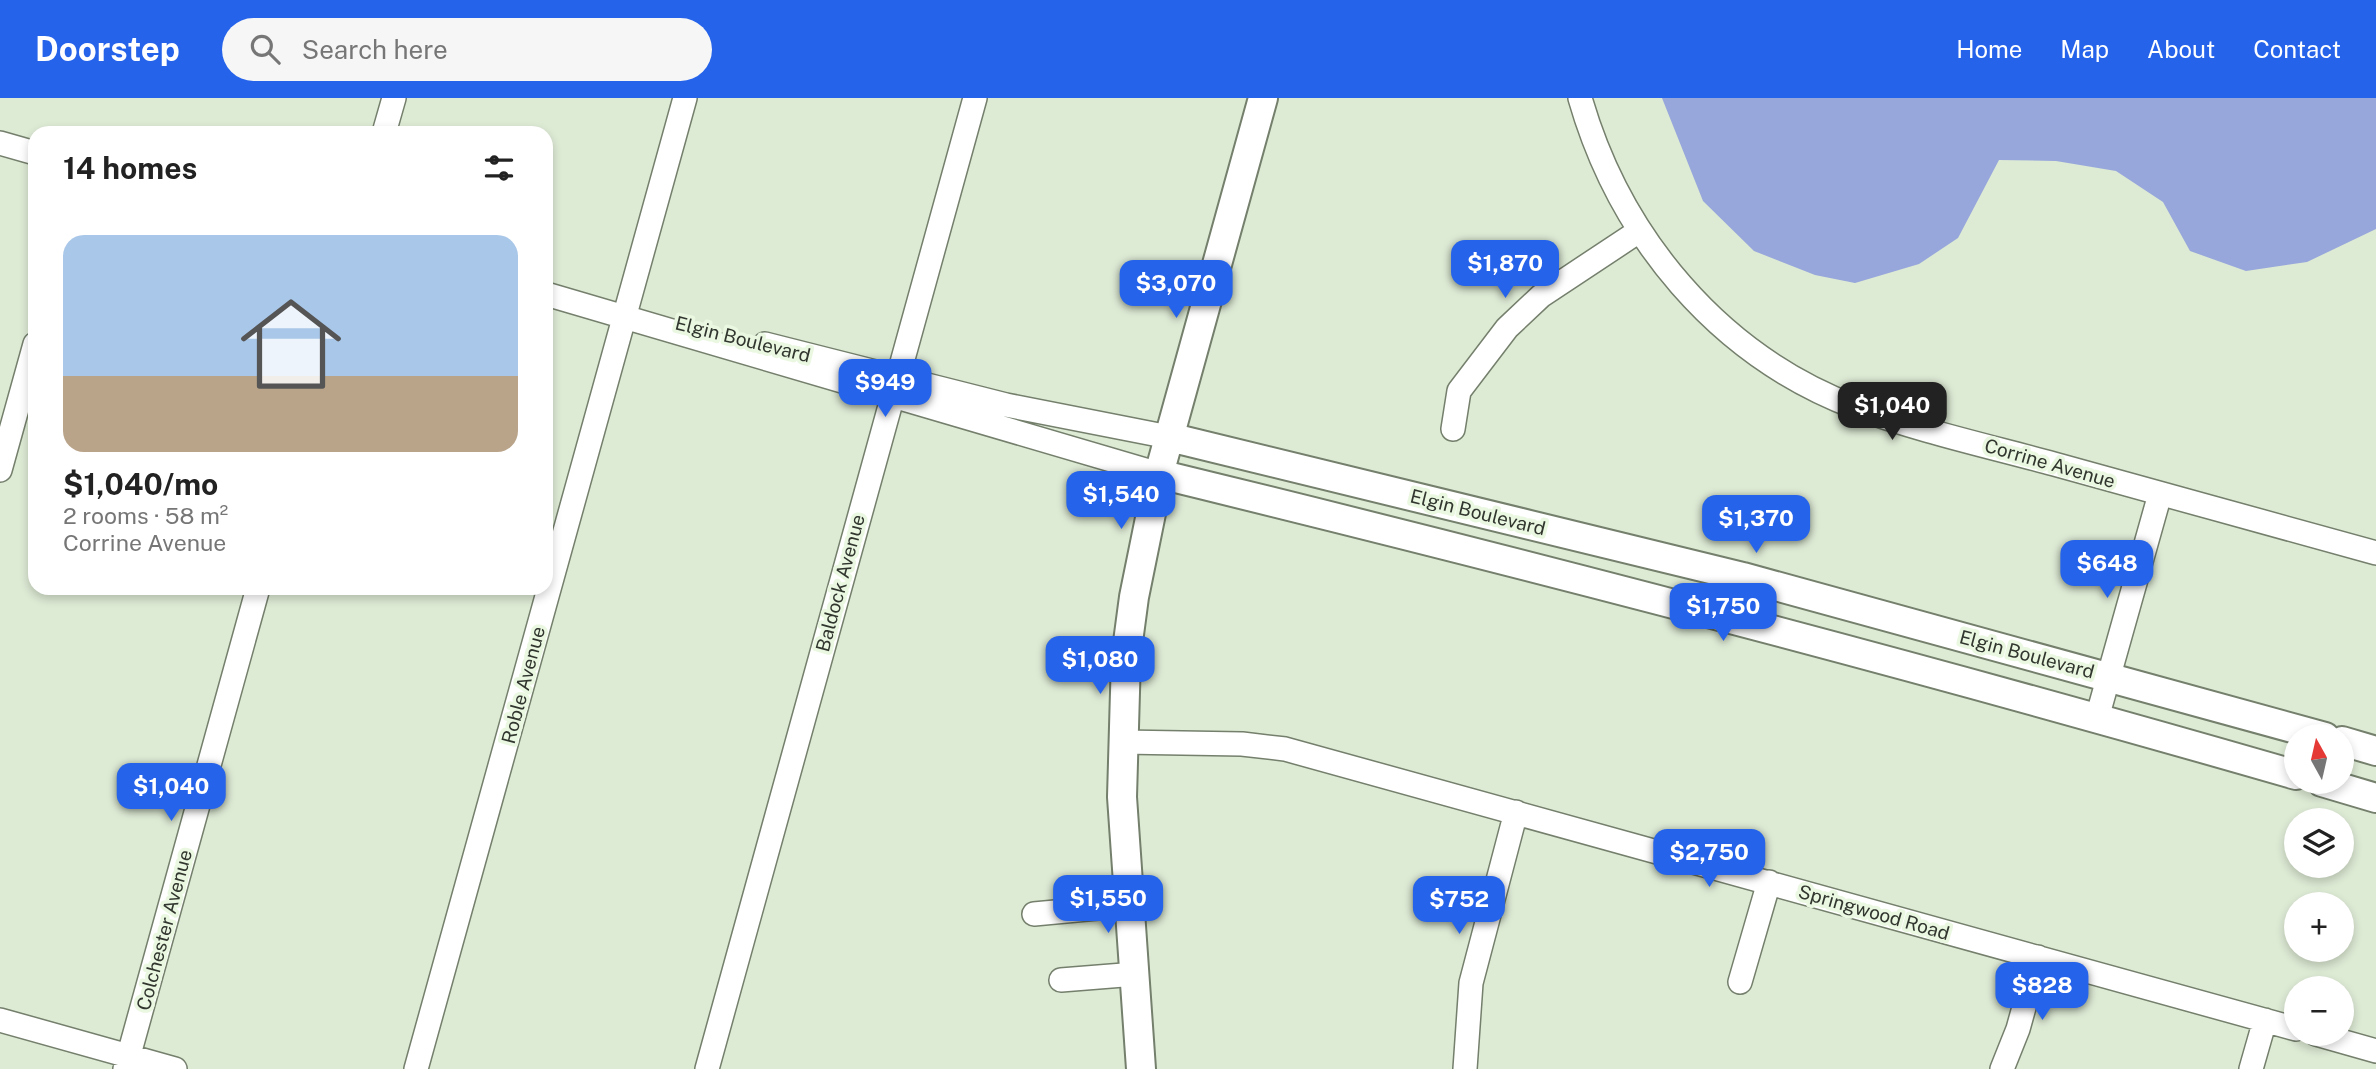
<!DOCTYPE html>
<html lang="en">
<head>
<meta charset="utf-8">
<style>
  :root { --surface:#fff; --page:#f6f6f6; --text:#222; --muted:#767676; --accent:#2563eb }
  body { margin:0; font-family:"Public Sans",sans-serif; background:var(--page); color:var(--text); height:100vh; display:flex; flex-direction:column; font-size:26px; white-space:nowrap }
  * { box-sizing:border-box; margin:0 }
  p { font-size:23px; color:var(--muted) }
  .icon { flex:none; width:38px; height:38px; fill:none; stroke:currentColor; stroke-width:2; stroke-linecap:round; stroke-linejoin:round }
  .map { position:relative; flex:1; overflow:hidden }
  .side { position:absolute; left:28px; top:28px; width:525px; height:469px; display:flex; flex-direction:column; background:var(--surface); border-radius:21px; box-shadow:0 4px 10px #0003 }
  .side>* { flex:none }
  .needle { width:46px; rotate:352deg }
  .buttons { position:absolute; left:2284px; top:626px; display:grid; gap:14px }
  .buttons a { display:grid; place-items:center; width:70px; height:70px; border-radius:50%; background:var(--surface); box-shadow:0 4px 10px #0003; font-size:35px }
  .price { position:absolute; translate:-50% -60px; padding:0 16px; border-radius:14px; background:var(--accent); color:#fff; font-size:23px; line-height:46px; filter:drop-shadow(0 2px 4px #0008) }
  .price::after { content:''; position:absolute; left:50%; top:42px; width:21px; height:16px; margin-left:-10px; background:inherit; clip-path:polygon(0 0,100% 0,50% 100%) }
  .price.active { background:#222; color:#fff }
  ul { padding:0; list-style:none }
  li { display:grid; align-content:center; gap:14px; height:371px; padding:0 35px }
  li span { display:grid; place-items:center; height:217px; border-radius:21px; color:#555 }
  li>.icon { margin-inline-start:auto }
  span .icon { width:126px; height:126px; fill:#fffc; stroke-width:1 }
  li b { font-size:30px }
  h2 { display:flex; justify-content:space-between; align-items:center; height:84px; padding:0 35px; font-size:30px }
  header { display:flex; align-items:center; gap:42px; box-sizing:border-box; height:98px; padding:0 35px; background:var(--accent); color:#fff }
  header strong { font-size:33px }
  nav { display:flex; gap:38px; margin-inline-start:auto; font-size:24px }
  .search { width:490px; height:63px; background:var(--page); display:flex; align-items:center; gap:18px; box-sizing:border-box; padding:0 24px; border-radius:38px; color:var(--muted); font-size:26px }
  .map>svg:first-child { display:block }
</style>
</head>
<body>
<header>
<strong>Doorstep</strong>
<div class="search"><svg class="icon" aria-label="search" viewBox="0 0 24 24"><circle cx="10" cy="10" r="6"/><path d="M15 15l6 6"/></svg>Search here</div>
<nav><a>Home</a><a>Map</a><a>About</a><a>Contact</a></nav>
</header>
<div class="map">
<svg width="2376" height="971" viewBox="0 0 2376 971">
  <rect width="100%" height="100%" fill="#ddead4"/>
  <path fill="#97a6db" d="M 1662,0 L 2376,0 L 2376,131 L 2307,164 L 2246,173 L 2190,153 L 2163,104 L 2116,73 L 2056,63 L 1999,62 L 1958,140 L 1919,166 L 1855,185 L 1815,177 L 1754,153 L 1703,103 Z"/>
  <g fill="none" stroke-linecap="round" stroke-linejoin="round">
    <defs>
      <path id="minor" d="M 1580,0 C 1620,139 1718,257 1855,309 C 1920,333 1988,348 2054,366 C 2161,396 2269,425 2376,455
        M 384,35 L 394,0
        M 0,45 L 35,55
        M 546,196 L 1159,376
        M 765,246 L 1006,307 L 1169,339
        M 1453,331 L 1459,293 L 1507,230 L 1541,198 L 1639,133
        M 0,372 L 35,246
        M 2097,620 L 2160,396
        M 1122,644 L 1242,646 L 1285,651 L 2296,931
        M 1034,816 L 1130,807
        M 1061,882 L 1136,876
        M 1740,884 L 1769,784
        M 0,922 L 175,971
        M 2316,936 L 2376,953
        M 125,971 L 258,490
        M 416,971 L 685,0
        M 707,971 L 975,0
        M 1465,971 L 1471,885 L 1516,714
        M 2002,971 L 2018,931 L 2038,859
        M 2251,971 L 2265,922"/>
      <path id="major" d="M 1169,339 L 1743,479 L 2325,639
        M 1159,376 C 1540,469 1919,568 2296,677
        M 2342,643 L 2376,653
        M 2322,684 L 2376,700
        M 1141,971 L 1122,699 L 1126,559 L 1134,499 L 1159,376 L 1263,0"/>
    </defs>
    <use href="#minor" stroke="#747f6c" stroke-width="26"/>
    <use href="#major" stroke="#747f6c" stroke-width="32"/>
    <use href="#minor" stroke="#fff" stroke-width="23"/>
    <use href="#major" stroke="#fff" stroke-width="28"/>
  </g>
  <g text-anchor="middle" dominant-baseline="central" stroke-width="7" stroke-linejoin="round" paint-order="stroke">
    <g font-size="19" fill="#31362e" stroke="#eaf7e1">
      <text transform="translate(743 241) rotate(14)">Elgin Boulevard</text>
      <text transform="translate(2050 365) rotate(16)">Corrine Avenue</text>
      <text transform="translate(1478 414) rotate(14)">Elgin Boulevard</text>
      <text transform="translate(840 485) rotate(-75)">Baldock Avenue</text>
      <text transform="translate(2027 556) rotate(15)">Elgin Boulevard</text>
      <text transform="translate(523 587) rotate(-75)">Roble Avenue</text>
      <text transform="translate(1874 814) rotate(16)">Springwood Road</text>
      <text transform="translate(164 832) rotate(-75)">Colchester Avenue</text>
    </g>
  </g>
</svg>
<div class="buttons">
<a><svg class="needle" viewBox="-14 -14 28 28"><path d="M0-13l5 13h-10z" fill="#e53935"/><path d="M0 13l5-13h-10z" fill="#767676"/></svg></a>
<a><svg class="icon" aria-label="layers" viewBox="0 0 24 24"><path d="M12 4l9 5-9 5-9-5zM3 14l9 5 9-5"/></svg></a>
<a>+</a>
<a>−</a>
</div>
<b class="price" style="left:1505px;top:202px">$1,870</b>
<b class="price" style="left:1176px;top:222px">$3,070</b>
<b class="price" style="left:885px;top:321px">$949</b>
<b class="price active" style="left:1892px;top:344px">$1,040</b>
<b class="price" style="left:1121px;top:433px">$1,540</b>
<b class="price" style="left:1756px;top:457px">$1,370</b>
<b class="price" style="left:2107px;top:502px">$648</b>
<b class="price" style="left:1723px;top:545px">$1,750</b>
<b class="price" style="left:1100px;top:598px">$1,080</b>
<b class="price" style="left:171px;top:725px">$1,040</b>
<b class="price" style="left:1709px;top:791px">$2,750</b>
<b class="price" style="left:1108px;top:837px">$1,550</b>
<b class="price" style="left:1459px;top:838px">$752</b>
<b class="price" style="left:2042px;top:924px">$828</b>
<section class="side">
<h2>14 homes<svg class="icon" aria-label="filters" viewBox="0 0 24 24"><path d="M4 7h16M4 17h16"/><circle cx="9" cy="7" r="2"/><circle cx="15" cy="17" r="2"/></svg></h2>
<ul>
<li><span style="background:linear-gradient(#a9c7e8 65%,#b9a48a 0)"><svg class="icon" aria-label="home" viewBox="0 0 24 24"><path d="M3 11l9-7 9 7M6 9v11h12V9"/></svg></span><div><b>$1,040/mo</b><p>2 rooms · 58 m²</p><p>Corrine Avenue</p></div></li>
</ul>
</section>
</div>
</body>
</html>
